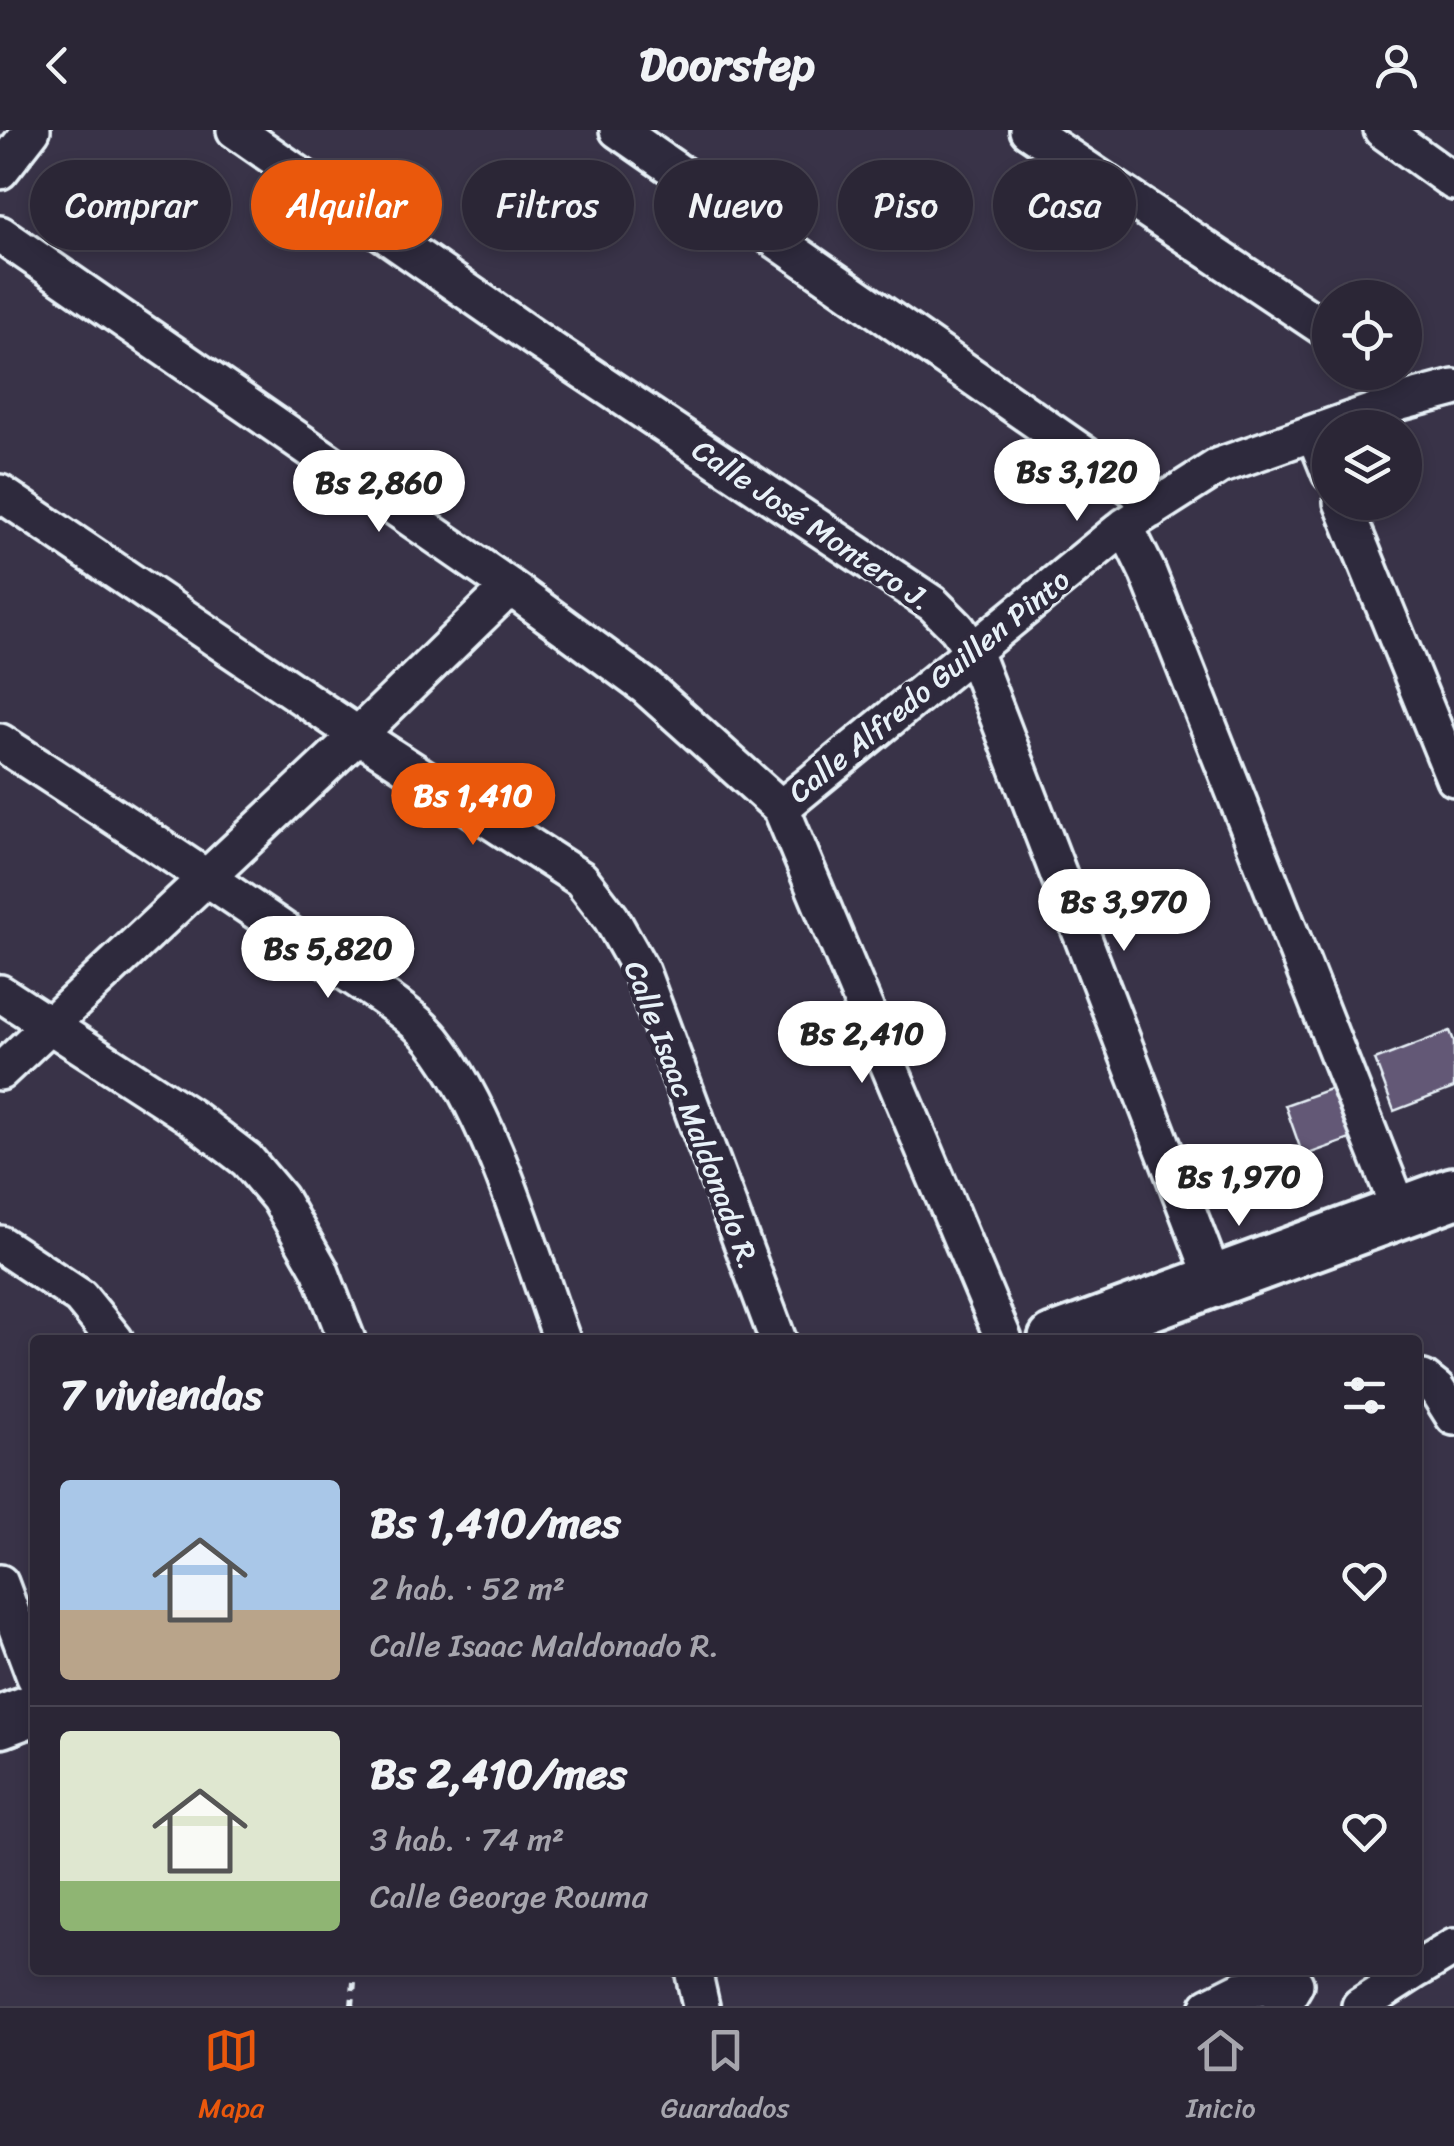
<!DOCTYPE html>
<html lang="es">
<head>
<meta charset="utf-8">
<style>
  :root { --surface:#2b2636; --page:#332e3e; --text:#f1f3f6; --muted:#a6a5ad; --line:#474351; --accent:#ea580c }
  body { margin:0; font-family:Sriracha,sans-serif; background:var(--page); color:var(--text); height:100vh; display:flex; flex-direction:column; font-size:38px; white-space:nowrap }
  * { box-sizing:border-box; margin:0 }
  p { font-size:32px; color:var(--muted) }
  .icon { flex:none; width:55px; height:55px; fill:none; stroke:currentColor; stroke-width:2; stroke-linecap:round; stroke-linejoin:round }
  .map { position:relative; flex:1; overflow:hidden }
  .sheet { position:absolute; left:30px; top:1205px; width:1392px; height:640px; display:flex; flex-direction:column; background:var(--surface); border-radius:10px; box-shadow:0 5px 15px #0003,0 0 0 2px var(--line) }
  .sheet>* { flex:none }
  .banner { position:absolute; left:30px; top:30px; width:1395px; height:90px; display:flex; gap:20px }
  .controls { position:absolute; left:1312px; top:150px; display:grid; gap:20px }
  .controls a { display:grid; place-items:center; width:110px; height:110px; border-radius:50%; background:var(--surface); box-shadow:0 5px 15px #0003,0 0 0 2px var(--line); font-size:50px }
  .price { position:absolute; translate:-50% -85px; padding:0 22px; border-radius:35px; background:#fff; color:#222; font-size:32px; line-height:65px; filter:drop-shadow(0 2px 5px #0008) }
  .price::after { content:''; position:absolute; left:50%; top:60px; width:30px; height:22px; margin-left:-15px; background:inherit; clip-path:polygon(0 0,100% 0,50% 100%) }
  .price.active { background:var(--accent); color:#fff }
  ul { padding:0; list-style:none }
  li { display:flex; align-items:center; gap:30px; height:250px; padding:0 30px }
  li+li { border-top:2px solid var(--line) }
  li span { display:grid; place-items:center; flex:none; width:280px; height:200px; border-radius:10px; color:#555 }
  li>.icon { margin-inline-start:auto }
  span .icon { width:120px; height:120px; fill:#fffc; stroke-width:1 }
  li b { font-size:42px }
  h2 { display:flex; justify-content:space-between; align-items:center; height:120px; padding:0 30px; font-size:42px }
  .tag { padding:0 35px; border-radius:45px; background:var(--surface); box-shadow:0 5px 15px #0003,0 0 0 2px var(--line); font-size:35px; line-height:90px }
  .tag.active { background:var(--accent); color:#fff }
  header { display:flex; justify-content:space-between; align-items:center; height:130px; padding:0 30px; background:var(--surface); font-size:45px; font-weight:700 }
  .menu { display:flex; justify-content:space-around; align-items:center; height:140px; border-top:2px solid var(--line); background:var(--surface); font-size:28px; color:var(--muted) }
  .menu a { display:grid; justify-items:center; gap:5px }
  .menu .active { color:var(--accent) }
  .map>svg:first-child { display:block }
</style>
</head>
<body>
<header><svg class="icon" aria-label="back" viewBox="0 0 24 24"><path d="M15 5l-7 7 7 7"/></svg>Doorstep<svg class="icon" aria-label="person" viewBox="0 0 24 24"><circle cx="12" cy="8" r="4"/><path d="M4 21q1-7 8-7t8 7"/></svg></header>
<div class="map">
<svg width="1454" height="1876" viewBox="0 0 1454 1876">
  <rect width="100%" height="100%" fill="#393348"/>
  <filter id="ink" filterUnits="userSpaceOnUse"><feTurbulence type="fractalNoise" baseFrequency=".01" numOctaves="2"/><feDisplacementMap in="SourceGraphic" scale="20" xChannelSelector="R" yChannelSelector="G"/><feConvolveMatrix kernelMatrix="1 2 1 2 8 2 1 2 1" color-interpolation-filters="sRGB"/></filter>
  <g filter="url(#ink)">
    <path fill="#635976" stroke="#e8f1f8" stroke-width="2.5" d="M 1450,901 L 1454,911 L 1454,958 L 1394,981 L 1375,930 Z
      M 1338,956 L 1356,1007 L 1303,1026 L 1285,975 Z"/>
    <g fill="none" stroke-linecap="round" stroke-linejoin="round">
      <defs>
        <path id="minor" d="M 235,0 L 537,210 L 933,474 L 957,498 L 973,521 L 1214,1150
          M 618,0 L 1137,361 L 1151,380
          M 1028,0 L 1330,202
          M 1382,0 L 1454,52
          M 0,41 L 32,0
          M 0,104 L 510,457 L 646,557 L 781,678 L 1004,1210
          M 1314,303 L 1330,343
          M 0,363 L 358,605 L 581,749 L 611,788 L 641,841 L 778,1210
          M 1342,372 L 1454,648
          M 1125,396 L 1148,443 L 1401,1084
          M 0,612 C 107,681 213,751 317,823 C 351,847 408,879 433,910 C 492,985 529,1119 562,1210
          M 781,678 L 1125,396 L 1219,336 L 1401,272 L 1454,258
          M 0,863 L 191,987 L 247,1030 L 279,1068 L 320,1140 L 347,1210
          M 0,942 L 358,605 L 510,457
          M 0,1114 L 80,1167 L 115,1210
          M 1418,1250 L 1423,1249 L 1437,1260 L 1454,1287
          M 0,1453 L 35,1547
          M 1418,1839 L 1454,1817
          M 693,1840 L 701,1876
          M 1209,1876 L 1241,1860 L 1295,1854 L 1282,1876
          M 1360,1876 L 1416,1840"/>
        <path id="secondary" d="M 1054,1210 L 1454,1063
          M 0,1592 L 35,1579"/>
      </defs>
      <use href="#minor" stroke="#e8f1f8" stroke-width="42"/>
      <use href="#secondary" stroke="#e8f1f8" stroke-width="58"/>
      <path stroke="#e8f1f8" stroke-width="6" stroke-dasharray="8 8" stroke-linecap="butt" d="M 352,1876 L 355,1840"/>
      <use href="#minor" stroke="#2f2a3d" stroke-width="35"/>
      <use href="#secondary" stroke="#2f2a3d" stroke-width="50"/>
    </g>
  </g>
  <g text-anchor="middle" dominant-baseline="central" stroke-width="9" stroke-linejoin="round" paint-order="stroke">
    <g font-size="30" fill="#e8f1f8" stroke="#2f2a3d">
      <text transform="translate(812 395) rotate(34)">Calle José Montero J.</text>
      <text transform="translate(929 556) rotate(-39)">Calle Alfredo Guillen Pinto</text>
      <text transform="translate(692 985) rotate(69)">Calle Isaac Maldonado R.</text>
    </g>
  </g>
</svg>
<div class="controls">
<a><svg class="icon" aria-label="locate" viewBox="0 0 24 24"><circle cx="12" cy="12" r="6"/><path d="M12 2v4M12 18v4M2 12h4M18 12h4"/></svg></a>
<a><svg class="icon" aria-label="layers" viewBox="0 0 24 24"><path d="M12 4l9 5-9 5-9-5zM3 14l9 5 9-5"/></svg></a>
</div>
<b class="price" style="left:1077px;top:394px">Bs 3,120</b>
<b class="price" style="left:379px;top:405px">Bs 2,860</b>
<b class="price active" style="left:473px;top:718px">Bs 1,410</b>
<b class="price" style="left:1124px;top:824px">Bs 3,970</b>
<b class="price" style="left:328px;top:871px">Bs 5,820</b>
<b class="price" style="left:862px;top:956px">Bs 2,410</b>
<b class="price" style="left:1239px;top:1099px">Bs 1,970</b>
<div class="banner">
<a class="tag">Comprar</a>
<a class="tag active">Alquilar</a>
<a class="tag">Filtros</a>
<a class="tag">Nuevo</a>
<a class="tag">Piso</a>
<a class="tag">Casa</a>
</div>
<section class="sheet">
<h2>7 viviendas<svg class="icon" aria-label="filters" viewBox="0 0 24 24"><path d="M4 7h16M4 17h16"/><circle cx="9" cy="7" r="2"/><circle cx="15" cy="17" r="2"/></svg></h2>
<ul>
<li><span style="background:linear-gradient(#a9c7e8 65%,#b9a48a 0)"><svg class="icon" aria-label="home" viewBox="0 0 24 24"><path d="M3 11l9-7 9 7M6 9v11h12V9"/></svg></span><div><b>Bs 1,410/mes</b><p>2 hab. · 52 m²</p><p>Calle Isaac Maldonado R.</p></div><svg class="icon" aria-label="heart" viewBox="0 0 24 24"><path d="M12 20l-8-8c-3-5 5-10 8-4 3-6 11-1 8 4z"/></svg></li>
<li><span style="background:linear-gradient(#dfe7d0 75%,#8fb573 0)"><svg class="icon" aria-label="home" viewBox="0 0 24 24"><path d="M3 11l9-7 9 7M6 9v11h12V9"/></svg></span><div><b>Bs 2,410/mes</b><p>3 hab. · 74 m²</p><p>Calle George Rouma</p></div><svg class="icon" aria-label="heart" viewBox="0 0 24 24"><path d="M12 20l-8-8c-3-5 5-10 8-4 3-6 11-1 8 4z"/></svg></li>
</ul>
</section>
</div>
<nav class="menu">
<a class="active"><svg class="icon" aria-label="map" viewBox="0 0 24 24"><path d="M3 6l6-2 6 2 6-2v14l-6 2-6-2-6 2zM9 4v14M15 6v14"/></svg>Mapa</a>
<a><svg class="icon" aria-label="saved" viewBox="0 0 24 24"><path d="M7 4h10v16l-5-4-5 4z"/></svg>Guardados</a>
<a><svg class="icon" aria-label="home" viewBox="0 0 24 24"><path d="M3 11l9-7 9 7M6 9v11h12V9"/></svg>Inicio</a>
</nav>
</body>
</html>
